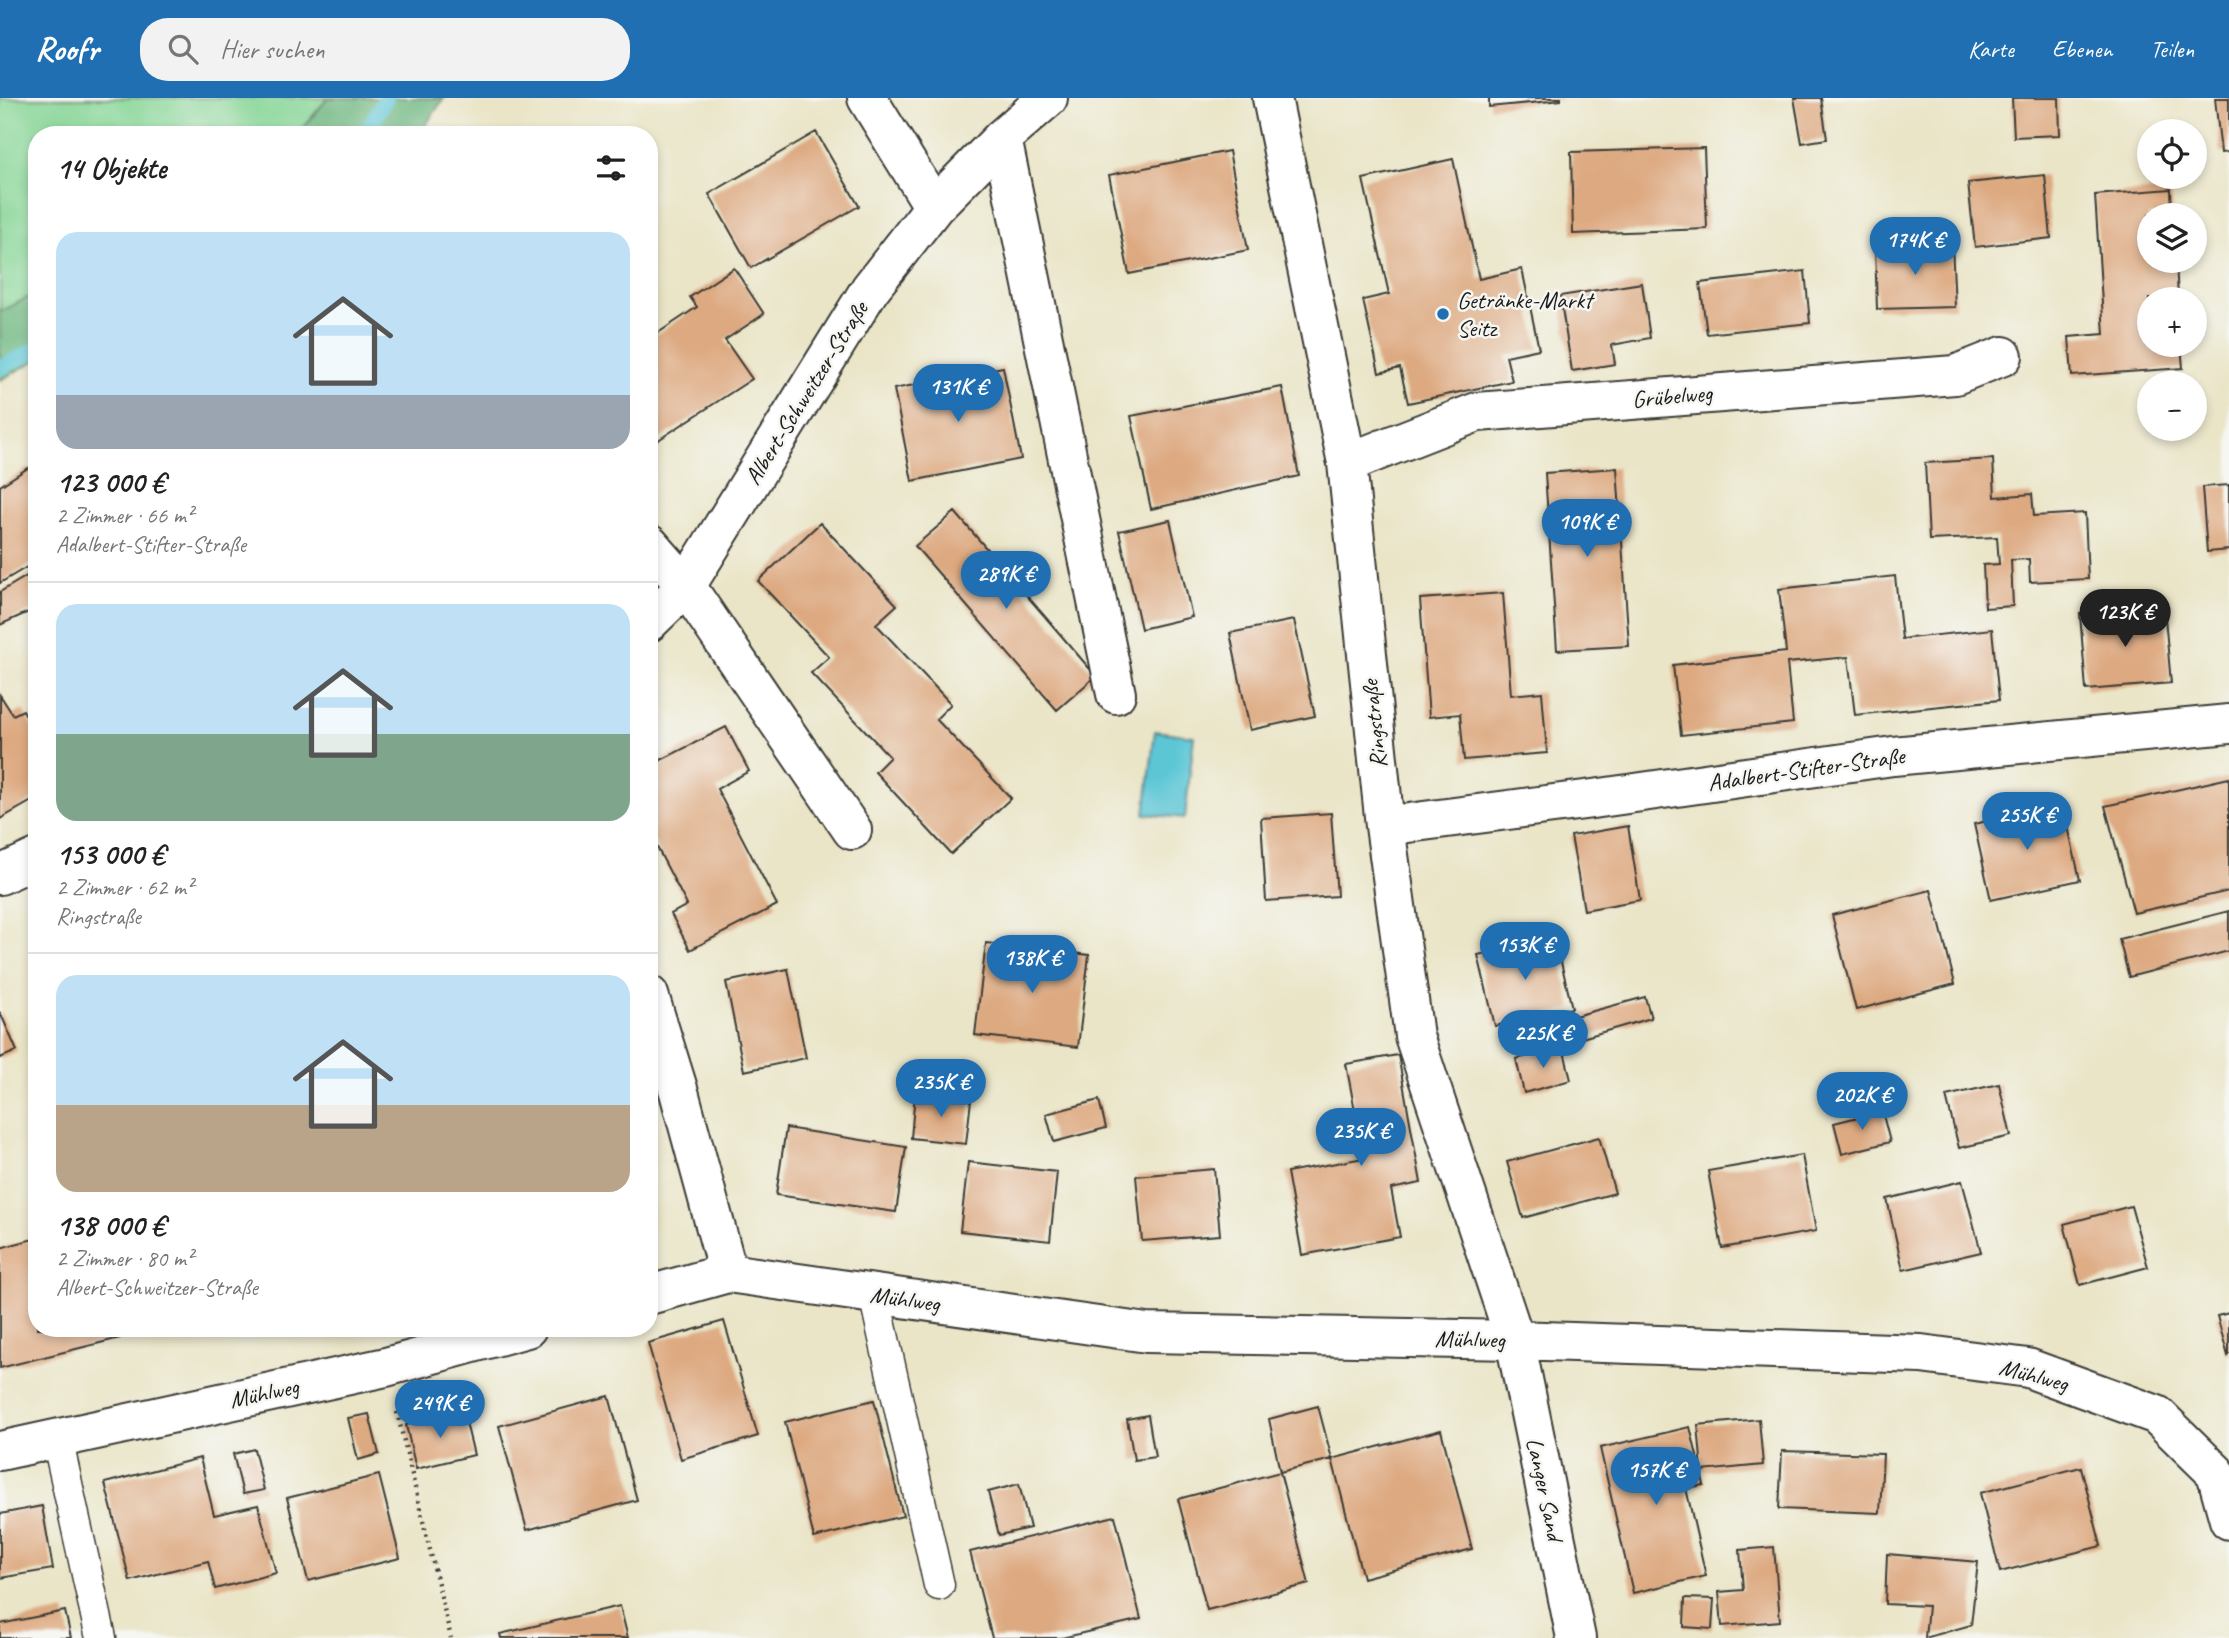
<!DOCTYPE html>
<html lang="de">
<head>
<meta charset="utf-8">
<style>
  :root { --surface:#fff; --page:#f2f2f2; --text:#222; --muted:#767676; --line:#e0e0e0; --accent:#1f6fb2 }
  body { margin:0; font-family:Caveat,sans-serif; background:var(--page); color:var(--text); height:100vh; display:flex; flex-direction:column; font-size:26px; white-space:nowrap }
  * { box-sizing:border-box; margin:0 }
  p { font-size:23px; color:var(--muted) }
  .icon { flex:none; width:38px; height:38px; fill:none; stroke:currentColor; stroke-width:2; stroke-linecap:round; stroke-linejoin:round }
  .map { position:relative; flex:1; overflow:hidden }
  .side { position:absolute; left:28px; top:28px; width:630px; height:1211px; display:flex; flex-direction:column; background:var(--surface); border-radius:28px; box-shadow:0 4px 10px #0003 }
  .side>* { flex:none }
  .fabs { position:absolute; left:2137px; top:21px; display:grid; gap:14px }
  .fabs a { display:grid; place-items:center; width:70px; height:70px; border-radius:50%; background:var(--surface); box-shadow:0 4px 10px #0003; font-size:35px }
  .price { position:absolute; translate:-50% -60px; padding:0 16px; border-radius:24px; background:var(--accent); color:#fff; font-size:23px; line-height:46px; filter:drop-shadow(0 2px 4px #0008) }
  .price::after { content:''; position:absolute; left:50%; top:42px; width:21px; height:16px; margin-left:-10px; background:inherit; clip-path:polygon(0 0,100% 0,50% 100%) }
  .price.on { background:#222; color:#fff }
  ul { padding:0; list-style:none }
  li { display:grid; align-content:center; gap:14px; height:371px; padding:0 28px }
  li+li { border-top:2px solid var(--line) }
  li span { display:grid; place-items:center; height:217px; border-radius:21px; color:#555 }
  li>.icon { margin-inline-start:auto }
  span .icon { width:126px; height:126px; fill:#fffc; stroke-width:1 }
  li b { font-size:30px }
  h2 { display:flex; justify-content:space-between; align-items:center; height:84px; padding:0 28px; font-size:30px }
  header { display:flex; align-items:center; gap:42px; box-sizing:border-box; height:98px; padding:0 35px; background:var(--accent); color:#fff }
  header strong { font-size:33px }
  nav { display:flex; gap:38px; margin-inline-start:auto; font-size:24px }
  .search { width:490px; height:63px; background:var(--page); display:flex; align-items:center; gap:18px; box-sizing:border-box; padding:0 24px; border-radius:28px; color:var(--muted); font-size:26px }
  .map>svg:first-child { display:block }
</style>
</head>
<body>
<header>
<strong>Roofr</strong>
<div class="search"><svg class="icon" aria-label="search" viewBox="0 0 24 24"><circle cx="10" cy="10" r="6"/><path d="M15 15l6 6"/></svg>Hier suchen</div>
<nav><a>Karte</a><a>Ebenen</a><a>Teilen</a></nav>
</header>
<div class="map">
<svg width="2229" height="1540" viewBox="0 0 2229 1540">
  <rect width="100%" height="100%" fill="#f6f6f2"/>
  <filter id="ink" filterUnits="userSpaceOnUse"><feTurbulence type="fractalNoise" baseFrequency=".0143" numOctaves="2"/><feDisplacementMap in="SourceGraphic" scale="14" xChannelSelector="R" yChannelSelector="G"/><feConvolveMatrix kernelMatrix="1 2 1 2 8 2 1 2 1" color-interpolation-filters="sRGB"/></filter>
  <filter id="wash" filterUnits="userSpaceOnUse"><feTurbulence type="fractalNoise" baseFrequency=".00686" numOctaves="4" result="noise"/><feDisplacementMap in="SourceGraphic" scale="28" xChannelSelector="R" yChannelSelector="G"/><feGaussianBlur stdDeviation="1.57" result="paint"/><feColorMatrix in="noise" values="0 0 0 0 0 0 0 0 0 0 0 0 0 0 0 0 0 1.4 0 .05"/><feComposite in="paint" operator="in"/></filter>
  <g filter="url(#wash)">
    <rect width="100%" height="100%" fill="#eae5c7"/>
    <path fill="#85d595" stroke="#507858" stroke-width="2" d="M 0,0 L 328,0 L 297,37 L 37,37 L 37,195 L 0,214 Z"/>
    <path fill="#6cb67e" stroke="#44694d" stroke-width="2" d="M 328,0 L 444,0 L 419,37 L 297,37 Z
      M 37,195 L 37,262 L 0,282 L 0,214 Z"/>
    <path fill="#5bc6d5" stroke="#3c7178" stroke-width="2" d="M 1155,633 L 1194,638 L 1185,720 L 1145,716 Z"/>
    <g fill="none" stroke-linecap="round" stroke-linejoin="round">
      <path stroke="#5bc6d5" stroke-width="16" d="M 365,37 L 386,0
        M 0,270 L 37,251"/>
    </g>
    <g id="blocks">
      <path fill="#dda980" d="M 1489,0 L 1561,0 L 1561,2 L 1489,9 Z
        M 1794,0 L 1821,0 L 1827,41 L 1802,45 Z
        M 2012,0 L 2059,0 L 2060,37 L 2014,39 Z
        M 2215,0 L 2229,0 L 2229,54 L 2221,55 Z
        M 816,34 L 859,108 L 751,170 L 709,96 Z
        M 1704,50 L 1707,131 L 1573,136 L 1571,54 Z
        M 1229,53 L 1248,152 L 1129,176 L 1109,77 Z
        M 1453,61 L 1479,181 L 1522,171 L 1539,251 L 1506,258 L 1512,283 L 1408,305 L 1400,270 L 1379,275 L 1363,202 L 1389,196 L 1363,81 Z
        M 2045,77 L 2051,140 L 1975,149 L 1968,85 Z
        M 2171,91 L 2172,117 L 2149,117 L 2149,163 L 2176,163 L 2178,201 L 2149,201 L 2149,247 L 2181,247 L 2183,270 L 2072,278 L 2069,239 L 2104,236 L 2095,97 Z
        M 1952,145 L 1955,209 L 1877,211 L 1875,149 Z
        M 734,170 L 764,216 L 725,242 L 752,281 L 649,348 L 649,241 L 697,209 L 690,199 Z
        M 1805,173 L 1810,225 L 1707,236 L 1700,185 Z
        M 1642,185 L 1650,240 L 1612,247 L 1615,266 L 1572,273 L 1560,198 Z
        M 1003,269 L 1021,361 L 912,383 L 894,291 Z
        M 1282,289 L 1299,378 L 1151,411 L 1131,318 Z
        M 1993,361 L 1995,399 L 2032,396 L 2034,418 L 2085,415 L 2088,481 L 2030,484 L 2029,461 L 2011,462 L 2013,508 L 1985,510 L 1983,467 L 1999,466 L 1997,439 L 1929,442 L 1925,365 Z
        M 28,370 L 37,384 L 37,463 L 0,485 L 0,388 Z
        M 1617,370 L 1629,548 L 1557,552 L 1545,375 Z
        M 2229,387 L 2229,452 L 2207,454 L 2202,389 Z
        M 955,414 L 1096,578 L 1057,612 L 915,448 Z
        M 1170,422 L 1192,519 L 1141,531 L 1119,433 Z
        M 820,425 L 897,507 L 876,526 L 951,606 L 936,621 L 1011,700 L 951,756 L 875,674 L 890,659 L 811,575 L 829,559 L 758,483 Z
        M 37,472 L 37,510 L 0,527 L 0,494 Z
        M 1895,478 L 1902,541 L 1992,531 L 1999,602 L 1855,617 L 1848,559 L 1787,565 L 1793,625 L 1681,637 L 1673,567 L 1786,554 L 1779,491 Z
        M 1503,495 L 1511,597 L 1542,594 L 1547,655 L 1464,662 L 1460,616 L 1429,619 L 1420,501 Z
        M 2164,509 L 2171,585 L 2086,592 L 2080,516 Z
        M 1294,522 L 1315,618 L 1250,632 L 1230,535 Z
        M 0,597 L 13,617 L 23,612 L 37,638 L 37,700 L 0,721 Z
        M 726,629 L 749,673 L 717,691 L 777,807 L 690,852 L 671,816 L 687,807 L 649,734 L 649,668 Z
        M 2229,680 L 2229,793 L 2134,815 L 2105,708 Z
        M 2063,706 L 2080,782 L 1991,802 L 1974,726 Z
        M 1331,715 L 1337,798 L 1266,803 L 1261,720 Z
        M 1628,728 L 1640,802 L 1584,812 L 1571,738 Z
        M 1931,792 L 1955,886 L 1856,912 L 1832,817 Z
        M 2229,813 L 2229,853 L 2129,879 L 2119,841 Z
        M 1555,839 L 1572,910 L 1495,928 L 1478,857 Z
        M 986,845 L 1089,857 L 1078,949 L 975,937 Z
        M 788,871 L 806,960 L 744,973 L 726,884 Z
        M 1645,899 L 1651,920 L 1582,940 L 1575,918 Z
        M 0,914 L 17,953 L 0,960 Z
        M 1563,949 L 1571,982 L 1524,995 L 1516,961 Z
        M 1398,957 L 1421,1085 L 1391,1091 L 1400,1139 L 1302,1157 L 1287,1074 L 1364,1060 L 1346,966 Z
        M 1999,986 L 2011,1038 L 1959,1050 L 1946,998 Z
        M 915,996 L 971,1002 L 966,1046 L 911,1040 Z
        M 1099,1002 L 1106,1030 L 1054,1044 L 1046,1016 Z
        M 1882,1013 L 1890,1044 L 1842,1056 L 1834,1025 Z
        M 786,1030 L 906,1049 L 896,1114 L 776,1097 Z
        M 1599,1039 L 1615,1095 L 1523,1120 L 1507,1064 Z
        M 1802,1057 L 1816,1133 L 1722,1150 L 1708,1073 Z
        M 968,1064 L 1057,1074 L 1050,1143 L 960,1133 Z
        M 1214,1071 L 1220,1137 L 1142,1143 L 1136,1078 Z
        M 1962,1083 L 1981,1154 L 1903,1172 L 1887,1101 Z
        M 2131,1108 L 2148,1169 L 2080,1187 L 2064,1126 Z
        M 37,1140 L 37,1230 L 118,1230 L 120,1240 L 0,1270 L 0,1150 Z
        M 2229,1215 L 2229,1257 L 2228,1258 L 2217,1218 Z
        M 724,1223 L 758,1338 L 681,1361 L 648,1245 Z
        M 609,1298 L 637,1402 L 527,1432 L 499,1328 Z
        M 874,1302 L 903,1418 L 814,1440 L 785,1324 Z
        M 1318,1308 L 1332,1361 L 1280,1374 L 1269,1321 Z
        M 463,1312 L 474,1357 L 416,1371 L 406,1327 Z
        M 369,1316 L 379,1356 L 358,1362 L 348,1320 Z
        M 1148,1317 L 1155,1359 L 1134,1362 L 1127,1321 Z
        M 1759,1321 L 1763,1367 L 1702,1373 L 1698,1327 Z
        M 1690,1329 L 1704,1387 L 1686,1390 L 1706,1478 L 1633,1495 L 1600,1350 Z
        M 1441,1332 L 1472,1451 L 1363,1480 L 1332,1361 Z
        M 254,1351 L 264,1392 L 243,1396 L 233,1356 Z
        M 1782,1353 L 1883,1356 L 1880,1415 L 1779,1411 Z
        M 200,1360 L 214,1417 L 258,1407 L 276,1475 L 215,1491 L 208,1463 L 130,1483 L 105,1385 Z
        M 2081,1369 L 2101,1448 L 2000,1474 L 1980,1395 Z
        M 1280,1374 L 1309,1486 L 1207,1512 L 1178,1401 Z
        M 379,1377 L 400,1460 L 308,1483 L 287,1400 Z
        M 1019,1386 L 1030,1430 L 999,1437 L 988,1394 Z
        M 42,1408 L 53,1471 L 0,1480 L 0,1416 Z
        M 1115,1418 L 1141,1521 L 1062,1540 L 992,1540 L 970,1454 Z
        M 1774,1449 L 1780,1523 L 1722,1528 L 1719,1494 L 1743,1492 L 1740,1452 Z
        M 1887,1456 L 1978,1464 L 1971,1527 L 1925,1540 L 1928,1508 L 1885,1506 Z
        M 1685,1500 L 1714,1501 L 1712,1531 L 1684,1529 Z
        M 620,1508 L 628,1540 L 501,1540 L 500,1536 Z
        M 65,1513 L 71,1540 L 0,1540 L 0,1526 Z"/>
    </g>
  </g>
  <g filter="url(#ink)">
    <use href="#blocks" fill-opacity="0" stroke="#3b3a36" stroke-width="2"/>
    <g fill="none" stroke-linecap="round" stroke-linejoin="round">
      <defs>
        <path id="service" d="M 874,1196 L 939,1487
          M 57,1340 L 101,1540"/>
        <path id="minor" d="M 867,0 L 934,109
          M 1272,0 L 1347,365 L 1385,728 L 1414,938 L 1515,1242 L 1576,1540
          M 1002,40 L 1116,596
          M 1347,365 L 1477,314 L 1955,277 L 2003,258
          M 649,446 L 686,488 L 852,732
          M 649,524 L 686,488 L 870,191 L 934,109 L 1002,40 L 1048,0
          M 1385,728 L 1600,700 L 1893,658 L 2229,626
          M 0,777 L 37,760
          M 649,897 L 679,994 L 728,1175
          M 649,1197 L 728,1175 L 1147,1235 L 1515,1242 L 1921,1256 L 2028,1270 L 2157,1317 L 2216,1375 L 2229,1422
          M 0,1353 L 386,1269 L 527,1230"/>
      </defs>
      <use href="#service" stroke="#3b3a36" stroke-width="33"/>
      <use href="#minor" stroke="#3b3a36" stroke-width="42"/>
      <path stroke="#3b3a36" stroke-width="4.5" stroke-dasharray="2 5" stroke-linecap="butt" d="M 397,1314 L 451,1540"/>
      <use href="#service" stroke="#fff" stroke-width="30"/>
      <use href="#minor" stroke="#fff" stroke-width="38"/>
    </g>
  </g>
  <circle fill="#1f6fb2" stroke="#f6f6f2" stroke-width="2.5" cx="1443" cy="216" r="7"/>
  <g text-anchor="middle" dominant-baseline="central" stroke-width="5" stroke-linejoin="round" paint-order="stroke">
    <g font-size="24" fill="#1c1c1c" stroke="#f6f6f2" text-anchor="start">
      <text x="1457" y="202">Getränke-Markt<tspan x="1457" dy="28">Seitz</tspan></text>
    </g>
    <g font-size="24" fill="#1c1c1c" stroke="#f6f6f2">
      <text transform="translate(806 295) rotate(-58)">Albert-Schweitzer-Straße</text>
      <text transform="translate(1672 298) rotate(-5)">Grübelweg</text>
      <text transform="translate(1374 626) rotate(-96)">Ringstraße</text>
      <text transform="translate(1806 671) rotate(-8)">Adalbert-Stifter-Straße</text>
      <text transform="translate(905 1201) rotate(8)">Mühlweg</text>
      <text transform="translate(1470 1241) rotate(1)">Mühlweg</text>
      <text transform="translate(2034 1277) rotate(15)">Mühlweg</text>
      <text transform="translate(264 1295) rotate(-12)">Mühlweg</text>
      <text transform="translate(1545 1391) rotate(78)">Langer Sand</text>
    </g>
  </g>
</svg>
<div class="fabs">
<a><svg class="icon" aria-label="locate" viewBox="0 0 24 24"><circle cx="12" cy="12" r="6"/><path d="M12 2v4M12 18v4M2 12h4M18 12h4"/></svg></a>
<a><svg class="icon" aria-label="layers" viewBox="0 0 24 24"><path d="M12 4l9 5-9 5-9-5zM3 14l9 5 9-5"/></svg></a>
<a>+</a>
<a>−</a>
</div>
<b class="price" style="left:1915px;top:179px">174K €</b>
<b class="price" style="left:958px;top:326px">131K €</b>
<b class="price" style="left:1587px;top:461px">109K €</b>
<b class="price" style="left:1006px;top:513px">289K €</b>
<b class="price on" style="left:2125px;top:551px">123K €</b>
<b class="price" style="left:2027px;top:754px">255K €</b>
<b class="price" style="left:1525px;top:884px">153K €</b>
<b class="price" style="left:1032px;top:897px">138K €</b>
<b class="price" style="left:1543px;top:972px">225K €</b>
<b class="price" style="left:941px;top:1021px">235K €</b>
<b class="price" style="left:1862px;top:1034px">202K €</b>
<b class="price" style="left:1361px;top:1070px">235K €</b>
<b class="price" style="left:440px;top:1342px">249K €</b>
<b class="price" style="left:1656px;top:1409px">157K €</b>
<section class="side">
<h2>14 Objekte<svg class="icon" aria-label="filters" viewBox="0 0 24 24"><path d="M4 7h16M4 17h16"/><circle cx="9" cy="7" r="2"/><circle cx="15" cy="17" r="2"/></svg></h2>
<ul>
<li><span style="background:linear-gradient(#bfe0f5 75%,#9aa5b1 0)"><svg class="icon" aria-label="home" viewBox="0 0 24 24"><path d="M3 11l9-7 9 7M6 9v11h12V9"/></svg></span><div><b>123 000 €</b><p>2 Zimmer · 66 m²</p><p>Adalbert-Stifter-Straße</p></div></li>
<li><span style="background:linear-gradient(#bfe0f5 60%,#7fa58c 0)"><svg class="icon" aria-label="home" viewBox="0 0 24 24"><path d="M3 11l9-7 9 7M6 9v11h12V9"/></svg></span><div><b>153 000 €</b><p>2 Zimmer · 62 m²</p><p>Ringstraße</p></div></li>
<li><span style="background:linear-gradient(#bfe0f5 60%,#b9a48a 0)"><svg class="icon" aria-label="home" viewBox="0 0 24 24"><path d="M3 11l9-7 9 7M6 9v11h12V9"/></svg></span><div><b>138 000 €</b><p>2 Zimmer · 80 m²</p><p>Albert-Schweitzer-Straße</p></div></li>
</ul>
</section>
</div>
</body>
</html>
